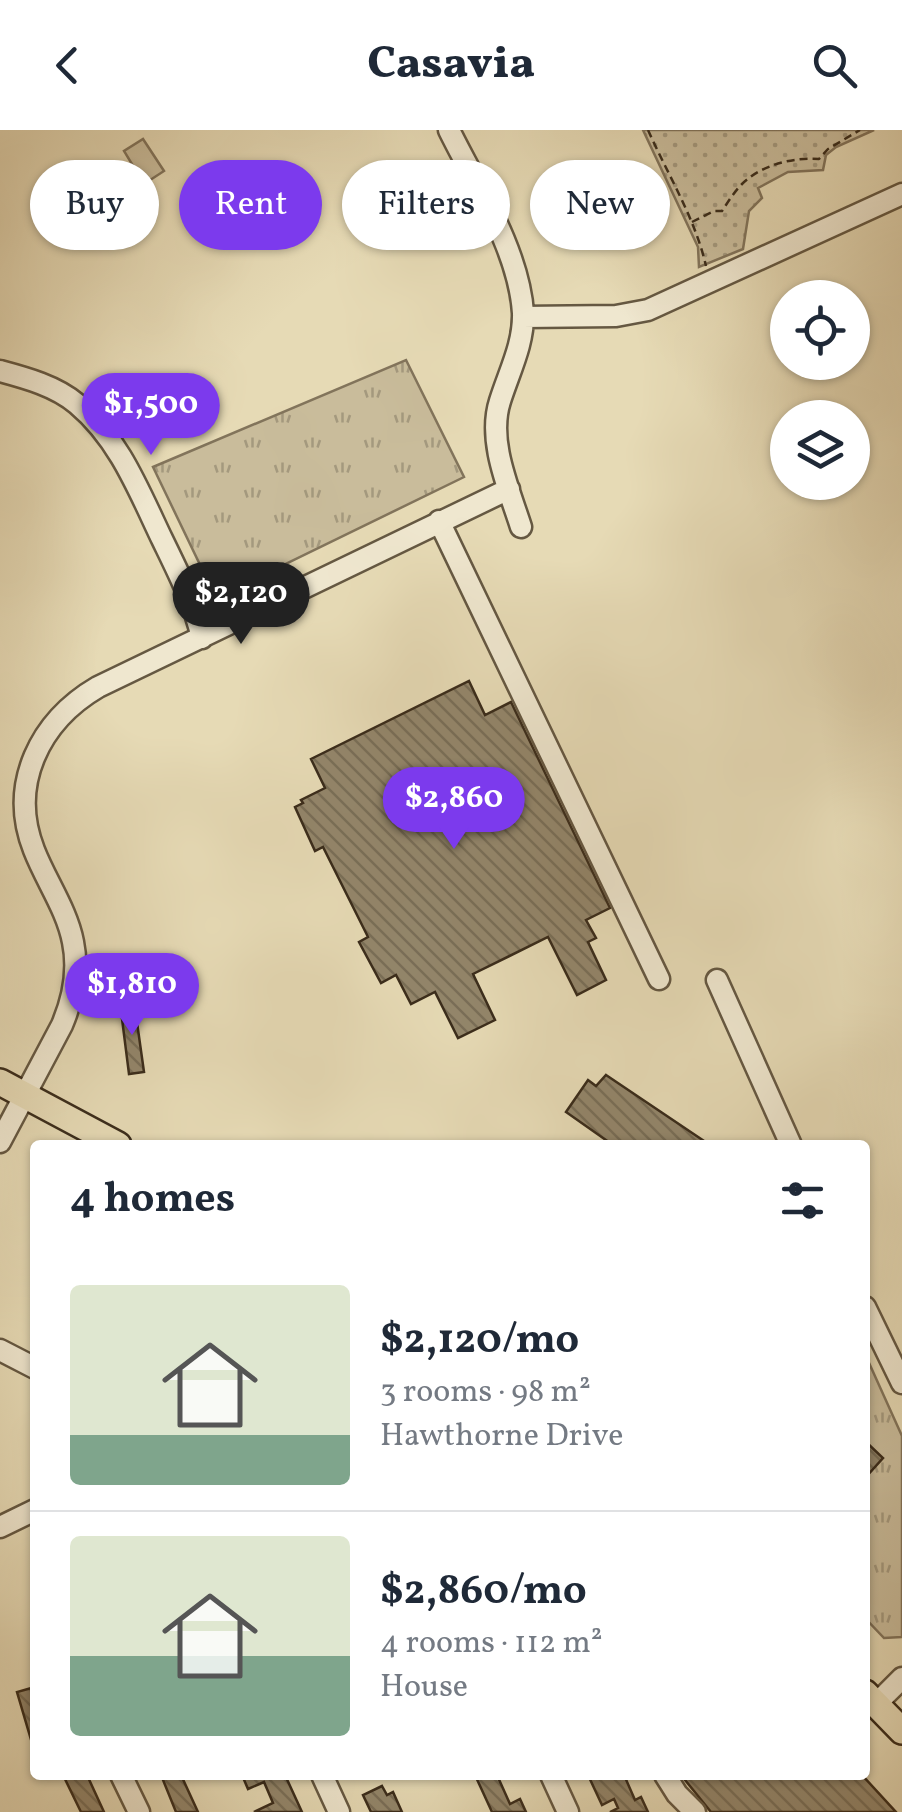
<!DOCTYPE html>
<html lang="en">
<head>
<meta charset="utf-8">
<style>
  :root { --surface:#fff; --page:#f2f2f3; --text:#1f2937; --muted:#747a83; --line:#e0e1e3; --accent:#7c3aed }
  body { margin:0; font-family:Vollkorn,serif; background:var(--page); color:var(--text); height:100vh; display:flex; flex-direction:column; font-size:38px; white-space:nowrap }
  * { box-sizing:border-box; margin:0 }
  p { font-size:32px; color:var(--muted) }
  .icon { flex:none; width:55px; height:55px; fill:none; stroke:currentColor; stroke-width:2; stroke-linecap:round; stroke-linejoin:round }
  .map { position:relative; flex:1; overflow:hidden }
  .details { position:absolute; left:30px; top:1010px; width:840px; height:640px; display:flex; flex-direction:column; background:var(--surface); border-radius:10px; box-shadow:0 2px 8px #0004 }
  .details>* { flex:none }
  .top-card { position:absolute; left:30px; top:30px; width:842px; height:90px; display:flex; gap:20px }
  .buttons { position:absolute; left:770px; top:150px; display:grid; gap:20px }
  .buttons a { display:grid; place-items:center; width:100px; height:100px; border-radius:50%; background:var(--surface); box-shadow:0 2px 8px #0004; font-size:50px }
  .price { position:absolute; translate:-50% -85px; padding:0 22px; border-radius:35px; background:var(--accent); color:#fff; font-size:32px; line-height:65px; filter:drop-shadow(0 2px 5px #0008) }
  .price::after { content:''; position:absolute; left:50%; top:60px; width:30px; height:22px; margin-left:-15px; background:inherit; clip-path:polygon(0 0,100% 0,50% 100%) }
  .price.active { background:#222; color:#fff }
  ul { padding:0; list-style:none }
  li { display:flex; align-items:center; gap:30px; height:250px; padding:0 40px }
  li+li { border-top:2px solid var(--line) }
  li span { display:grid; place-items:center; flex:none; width:280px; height:200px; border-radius:10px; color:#555 }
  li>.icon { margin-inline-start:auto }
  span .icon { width:120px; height:120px; fill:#fffc; stroke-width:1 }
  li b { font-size:42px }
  h2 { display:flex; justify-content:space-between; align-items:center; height:120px; padding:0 40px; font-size:42px }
  .tag { padding:0 35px; border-radius:45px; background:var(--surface); box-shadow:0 2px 8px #0004; font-size:35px; line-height:90px }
  .tag.active { background:var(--accent); color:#fff }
  header { display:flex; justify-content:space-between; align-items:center; height:130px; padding:0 40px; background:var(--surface); font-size:45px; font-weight:800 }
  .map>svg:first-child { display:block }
</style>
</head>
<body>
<header><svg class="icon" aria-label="back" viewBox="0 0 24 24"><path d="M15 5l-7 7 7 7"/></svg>Casavia<svg class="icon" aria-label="search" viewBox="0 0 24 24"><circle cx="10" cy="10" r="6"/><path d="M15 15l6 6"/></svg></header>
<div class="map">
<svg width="902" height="1682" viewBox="0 0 902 1682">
  <defs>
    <pattern id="grass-tufts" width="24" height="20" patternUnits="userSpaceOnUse" patternTransform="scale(2.5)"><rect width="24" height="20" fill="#c9bc9b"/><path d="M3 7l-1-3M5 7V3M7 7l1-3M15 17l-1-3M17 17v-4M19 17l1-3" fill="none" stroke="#a4997e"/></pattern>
    <pattern id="park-dots" width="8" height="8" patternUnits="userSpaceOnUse" patternTransform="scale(2.5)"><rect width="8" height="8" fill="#c9bc9b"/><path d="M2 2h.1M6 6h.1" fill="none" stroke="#a4997e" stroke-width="1.8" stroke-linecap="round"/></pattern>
    <pattern id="building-back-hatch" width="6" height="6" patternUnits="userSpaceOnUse" patternTransform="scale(2.5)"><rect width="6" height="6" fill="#93866b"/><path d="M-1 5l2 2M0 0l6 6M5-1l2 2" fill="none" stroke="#796e57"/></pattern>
  </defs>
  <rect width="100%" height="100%" fill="#e6dab5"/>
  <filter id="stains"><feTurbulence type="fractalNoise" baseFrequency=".002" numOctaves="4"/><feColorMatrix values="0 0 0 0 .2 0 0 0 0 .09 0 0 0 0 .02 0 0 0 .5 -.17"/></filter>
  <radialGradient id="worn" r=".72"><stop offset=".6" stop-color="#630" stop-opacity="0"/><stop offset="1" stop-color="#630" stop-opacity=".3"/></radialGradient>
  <path fill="url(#grass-tufts)" stroke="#82745b" stroke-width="2.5" d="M 406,230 L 464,347 L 216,468 L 153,337 Z
    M 865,1224 L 902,1306 L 902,1507 L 884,1508 L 865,1488 Z"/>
  <path fill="url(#park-dots)" stroke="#82745b" stroke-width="2.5" d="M 643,0 L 874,0 L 836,17 L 826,25 L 823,40 L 788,42 L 758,58 L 762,68 L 749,81 L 743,119 L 699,137 L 698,117 Z"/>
  <path fill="#c9bc9b" stroke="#82745b" stroke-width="2.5" d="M 143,9 L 164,41 L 144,54 L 124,21 Z"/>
  <path fill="url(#building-back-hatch)" stroke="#3a2c1b" stroke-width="2.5" d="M 469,551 L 485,585 L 511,572 L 610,778 L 586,790 L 596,808 L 588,812 L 606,850 L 577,865 L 548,807 L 473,844 L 495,890 L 458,908 L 435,862 L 411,874 L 396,845 L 381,853 L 359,812 L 368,807 L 323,717 L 315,721 L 295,677 L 303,673 L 301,670 L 325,658 L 311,629 Z
    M 134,871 L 144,942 L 129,944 L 120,873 Z
    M 606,945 L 710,1015 L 613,1015 L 566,982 L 588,950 L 596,956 Z
    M 865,1311 L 883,1328 L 865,1348 Z
    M 35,1557 L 35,1613 L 32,1613 L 17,1562 Z
    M 63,1645 L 87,1645 L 104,1682 L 81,1682 Z
    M 161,1645 L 181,1645 L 198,1682 L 176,1682 Z
    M 242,1645 L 285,1645 L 302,1682 L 254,1682 L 273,1673 L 264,1652 L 248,1659 Z
    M 475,1645 L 497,1645 L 510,1674 L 520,1669 L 526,1682 L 492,1682 Z
    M 588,1645 L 624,1645 L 635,1670 L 641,1667 L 648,1682 L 610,1682 L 618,1678 L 614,1669 L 602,1675 Z
    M 681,1645 L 862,1645 L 896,1682 L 711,1682 Z
    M 382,1656 L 387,1665 L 393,1662 L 402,1682 L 371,1682 L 363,1665 Z"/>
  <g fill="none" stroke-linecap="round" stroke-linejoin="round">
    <defs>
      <path id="minor" d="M 449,0 C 476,55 519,120 523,183 C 524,214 509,242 500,271 C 487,311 509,359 521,397
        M 523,187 L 616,186 L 648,180 L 902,64
        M 0,241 C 26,248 56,256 77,274 C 119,309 139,361 162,409 C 178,442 194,473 202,508
        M 439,391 L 659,849
        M 717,850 L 791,1015
        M 0,1012 L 62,895 C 73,869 79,841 73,812 C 67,780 46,751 34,720 C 8,654 40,591 98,557 L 509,359
        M 865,1177 L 902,1253
        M 0,1220 L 35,1238
        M 0,1397 L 35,1380
        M 876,1574 L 902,1548
        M 121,1645 L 139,1682
        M 322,1645 L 339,1682
        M 551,1645 L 568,1682
        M 665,1645 L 677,1664 L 695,1682"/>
      <path id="major" d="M 0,952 L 118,1015
        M 865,1563 L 902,1601"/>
    </defs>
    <use href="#minor" stroke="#655842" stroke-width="25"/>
    <use href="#major" stroke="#3a2c1b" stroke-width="30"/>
    <path stroke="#3a2c1b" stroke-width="2.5" stroke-dasharray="8 5" stroke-linecap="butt" d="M 648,0 C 668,45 695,88 706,136
      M 692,92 L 714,81 L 722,81 C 728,72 734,62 742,54 C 761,35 793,27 819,29 L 828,19 L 860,0"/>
    <use href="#minor" stroke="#efe7cf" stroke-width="20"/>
    <use href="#major" stroke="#e6dab5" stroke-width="25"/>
  </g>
  <rect width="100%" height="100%" filter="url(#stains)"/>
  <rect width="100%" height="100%" fill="url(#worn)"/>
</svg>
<div class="buttons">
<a><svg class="icon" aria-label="locate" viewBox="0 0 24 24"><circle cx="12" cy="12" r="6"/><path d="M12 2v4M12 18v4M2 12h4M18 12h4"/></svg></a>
<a><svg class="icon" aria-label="layers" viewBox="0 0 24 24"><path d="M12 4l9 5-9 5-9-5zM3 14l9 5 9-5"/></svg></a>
</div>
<b class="price" style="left:151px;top:328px">$1,500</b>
<b class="price active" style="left:241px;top:517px">$2,120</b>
<b class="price" style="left:454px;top:722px">$2,860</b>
<b class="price" style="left:132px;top:908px">$1,810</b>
<div class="top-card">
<a class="tag">Buy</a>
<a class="tag active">Rent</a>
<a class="tag">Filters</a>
<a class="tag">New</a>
</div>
<section class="details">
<h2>4 homes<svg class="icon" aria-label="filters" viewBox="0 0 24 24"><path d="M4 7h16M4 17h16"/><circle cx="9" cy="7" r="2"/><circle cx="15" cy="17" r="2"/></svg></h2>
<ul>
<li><span style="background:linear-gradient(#dfe7d0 75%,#7fa58c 0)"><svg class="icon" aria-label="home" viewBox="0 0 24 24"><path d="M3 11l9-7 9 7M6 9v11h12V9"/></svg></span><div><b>$2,120/mo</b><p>3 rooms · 98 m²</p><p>Hawthorne Drive</p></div></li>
<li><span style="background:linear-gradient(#dfe7d0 60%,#7fa58c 0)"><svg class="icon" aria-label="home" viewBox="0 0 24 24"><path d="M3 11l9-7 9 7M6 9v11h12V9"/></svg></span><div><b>$2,860/mo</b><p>4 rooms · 112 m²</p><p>House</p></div></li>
</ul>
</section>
</div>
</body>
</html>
